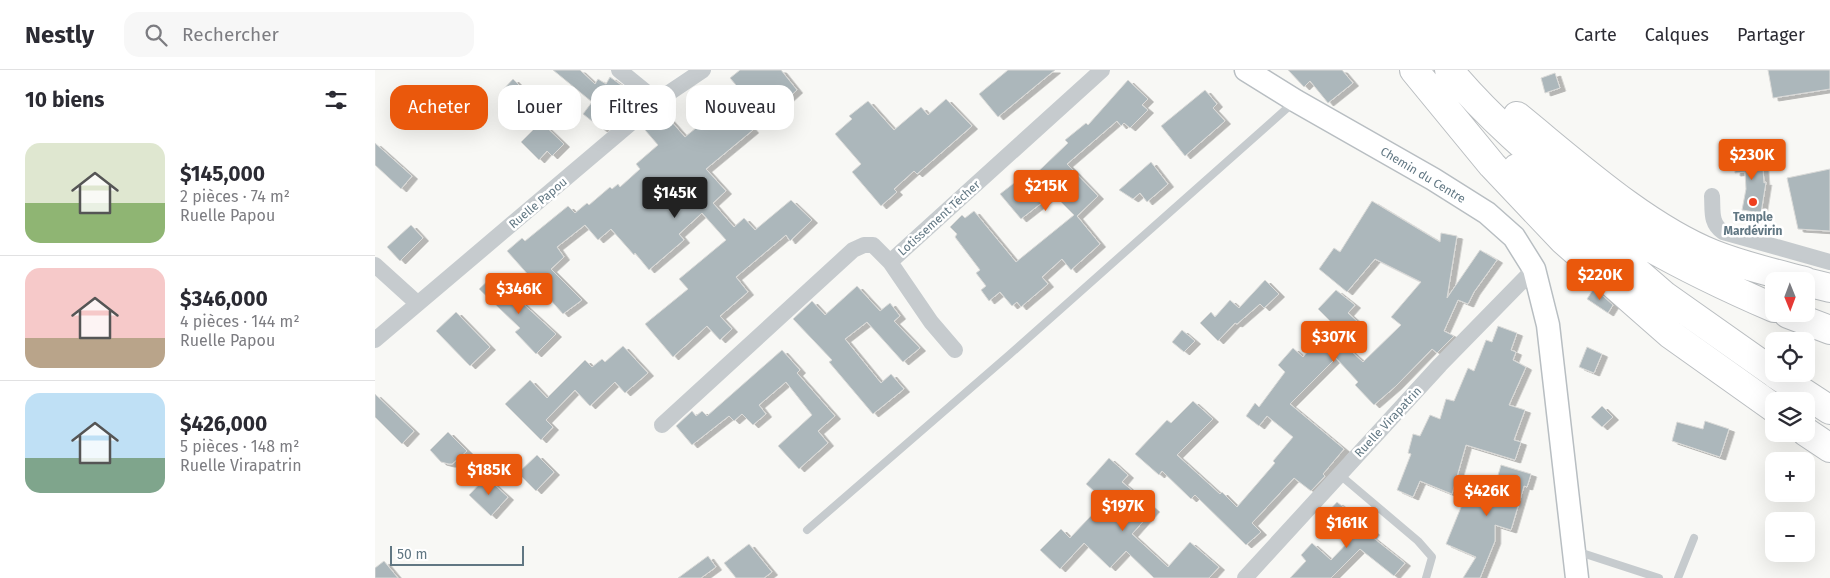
<!DOCTYPE html>
<html lang="fr">
<head>
<meta charset="utf-8">
<style>
  :root { --surface:#fff; --page:#f7f7f7; --text:#2b2b33; --muted:#7c7c81; --line:#e1e1e2; --accent:#ea580c }
  body { margin:0; font-family:"Fira Sans",sans-serif; background:var(--page); color:var(--text); height:100vh; display:flex; flex-direction:column; font-size:19px; white-space:nowrap }
  * { box-sizing:border-box; margin:0 }
  p { font-size:16px; color:var(--muted) }
  .icon { flex:none; width:28px; height:28px; fill:none; stroke:currentColor; stroke-width:2; stroke-linecap:round; stroke-linejoin:round }
  .map { position:relative; flex:1; overflow:hidden }
  .details { display:flex; flex-direction:column; background:var(--surface); width:375px }
  .details>* { flex:none }
  .banner { position:absolute; left:15px; top:15px; width:475px; height:45px; display:flex; gap:10px }
  .needle { width:32px; rotate:179deg }
  .tools { position:absolute; left:1390px; top:202px; display:grid; gap:10px }
  .tools a { display:grid; place-items:center; width:50px; height:50px; border-radius:10px; background:var(--surface); box-shadow:0 5px 20px #0002; font-size:25px }
  .scale { position:absolute; left:15px; bottom:12px; width:134px; box-sizing:border-box; padding-left:5px; border:2px solid #617783; border-top:0; font-size:14px; line-height:18px; white-space:nowrap; color:#617783; -webkit-text-stroke:4px #fff; paint-order:stroke }
  .price { position:absolute; translate:-50% -42px; padding:0 11px; border-radius:5px; background:var(--accent); color:#fff; font-size:16px; line-height:32px; filter:drop-shadow(0 1px 2px #0008) }
  .price::after { content:''; position:absolute; left:50%; top:30px; width:15px; height:11px; margin-left:-8px; background:inherit; clip-path:polygon(0 0,100% 0,50% 100%) }
  .price.active { background:#222; color:#fff }
  ul { padding:0; list-style:none }
  li { display:flex; align-items:center; gap:15px; height:125px; padding:0 25px }
  li+li { border-top:1px solid var(--line) }
  li span { display:grid; place-items:center; flex:none; width:140px; height:100px; border-radius:15px; color:#555 }
  li>.icon { margin-inline-start:auto }
  span .icon { width:60px; height:60px; fill:#fffc; stroke-width:1 }
  li b { font-size:21px }
  h2 { display:flex; justify-content:space-between; align-items:center; height:60px; padding:0 25px; font-size:21px }
  .tag { padding:0 18px; border-radius:15px; background:var(--surface); box-shadow:0 5px 20px #0002; font-size:18px; line-height:45px }
  .tag.active { background:var(--accent); color:#fff }
  header { display:flex; align-items:center; gap:30px; box-sizing:border-box; height:70px; padding:0 25px; background:var(--surface); border-bottom:1px solid var(--line) }
  header strong { font-size:24px }
  nav { display:flex; gap:28px; margin-inline-start:auto; font-size:18px }
  .search { width:350px; height:45px; background:var(--page); display:flex; align-items:center; gap:12px; box-sizing:border-box; padding:0 18px; border-radius:15px; color:var(--muted); font-size:19px }
  main { display:flex; flex:1; min-height:0 }
  .map>svg:first-child { display:block }
</style>
</head>
<body>
<header>
<strong>Nestly</strong>
<div class="search"><svg class="icon" aria-label="search" viewBox="0 0 24 24"><circle cx="10" cy="10" r="6"/><path d="M15 15l6 6"/></svg>Rechercher</div>
<nav><a>Carte</a><a>Calques</a><a>Partager</a></nav>
</header>
<main>
<section class="details">
<h2>10 biens<svg class="icon" aria-label="filters" viewBox="0 0 24 24"><path d="M4 7h16M4 17h16"/><circle cx="9" cy="7" r="2"/><circle cx="15" cy="17" r="2"/></svg></h2>
<ul>
<li><span style="background:linear-gradient(#dfe7d0 60%,#8fb573 0)"><svg class="icon" aria-label="home" viewBox="0 0 24 24"><path d="M3 11l9-7 9 7M6 9v11h12V9"/></svg></span><div><b>$145,000</b><p>2 pièces · 74 m²</p><p>Ruelle Papou</p></div></li>
<li><span style="background:linear-gradient(#f6c9c9 70%,#b9a48a 0)"><svg class="icon" aria-label="home" viewBox="0 0 24 24"><path d="M3 11l9-7 9 7M6 9v11h12V9"/></svg></span><div><b>$346,000</b><p>4 pièces · 144 m²</p><p>Ruelle Papou</p></div></li>
<li><span style="background:linear-gradient(#bfe0f5 65%,#7fa58c 0)"><svg class="icon" aria-label="home" viewBox="0 0 24 24"><path d="M3 11l9-7 9 7M6 9v11h12V9"/></svg></span><div><b>$426,000</b><p>5 pièces · 148 m²</p><p>Ruelle Virapatrin</p></div></li>
</ul>
</section>
<div class="map">
<svg width="1455" height="508" viewBox="0 0 1455 508">
  <defs>
    <filter id="shadow"><feDropShadow dx="5.5" dy="3" stdDeviation="0" flood-color="#0004"/></filter>
  </defs>
  <rect width="100%" height="100%" fill="#f8f8f5"/>
  <path fill="#acb7bb" stroke="#dadad8" filter="url(#shadow)" d="M 178,0 L 205,0 L 220,14 L 223,9 L 231,14 L 235,7 L 253,20 L 249,26 L 252,28 L 227,59 L 208,44 L 217,32 Z
    M 365,0 L 406,0 L 422,20 L 411,30 L 401,18 L 365,44 L 378,60 L 331,99 L 351,121 L 338,133 L 359,157 L 369,148 L 380,160 L 416,130 L 437,150 L 415,171 L 411,165 L 361,207 L 373,222 L 345,246 L 357,259 L 345,270 L 332,256 L 298,287 L 270,254 L 313,219 L 304,209 L 351,170 L 327,143 L 304,164 L 309,170 L 274,200 L 260,183 L 259,185 L 236,159 L 223,170 L 210,155 L 182,177 L 189,187 L 176,199 L 207,230 L 188,244 L 132,181 L 147,168 L 150,171 L 193,136 L 200,143 L 212,133 L 214,135 L 235,117 L 237,119 L 243,114 L 245,117 L 265,99 L 261,94 L 283,75 L 270,60 L 289,43 L 310,67 L 366,21 L 355,8 Z
    M 633,0 L 680,0 L 623,47 L 604,24 Z
    M 913,0 L 967,0 L 978,13 L 953,33 L 935,11 L 929,17 Z
    M 1393,0 L 1455,0 L 1455,19 L 1398,28 Z
    M 1180,3 L 1185,18 L 1170,23 L 1166,8 Z
    M 138,9 L 151,22 L 139,35 L 126,22 Z
    M 753,10 L 773,29 L 767,35 L 773,40 L 755,58 L 749,53 L 746,56 L 742,51 L 692,94 L 723,126 L 702,146 L 725,174 L 696,200 L 687,189 L 667,207 L 673,214 L 646,237 L 642,232 L 637,236 L 625,222 L 614,231 L 606,220 L 611,216 L 601,203 L 605,200 L 580,167 L 582,164 L 575,157 L 587,145 L 590,148 L 599,141 L 641,192 L 699,145 L 678,124 L 646,149 L 625,124 L 643,110 L 648,116 L 693,73 L 690,70 L 711,53 L 713,55 Z
    M 830,20 L 842,34 L 838,38 L 850,51 L 810,86 L 786,56 Z
    M 571,29 L 597,56 L 542,104 L 539,101 L 519,119 L 522,122 L 506,136 L 477,102 L 486,94 L 460,64 L 477,49 L 474,46 L 493,31 L 519,60 L 546,37 L 553,45 Z
    M 166,52 L 189,74 L 177,86 L 172,81 L 164,90 L 146,72 Z
    M 0,73 L 37,106 L 26,119 L 0,95 Z
    M 1387,85 L 1389,113 L 1391,112 L 1386,143 L 1367,140 L 1371,119 L 1370,102 L 1360,103 L 1359,86 Z
    M 776,92 L 793,114 L 772,132 L 765,123 L 758,129 L 744,120 Z
    M 1455,99 L 1455,161 L 1423,159 L 1412,108 Z
    M 997,131 L 1065,172 L 1066,163 L 1082,166 L 1072,228 L 1105,180 L 1122,190 L 1099,222 L 1093,234 L 1083,230 L 1069,261 L 1079,266 L 1062,283 L 1057,279 L 1021,316 L 999,335 L 980,315 L 983,312 L 961,288 L 915,334 L 969,379 L 948,404 L 950,406 L 936,421 L 919,408 L 877,453 L 886,462 L 871,475 L 820,425 L 816,429 L 787,401 L 784,405 L 760,384 L 792,350 L 796,353 L 818,331 L 838,349 L 802,385 L 845,424 L 847,422 L 862,437 L 900,393 L 898,391 L 918,367 L 892,346 L 884,356 L 871,346 L 880,333 L 884,337 L 910,302 L 903,295 L 918,278 L 928,287 L 957,253 L 943,239 L 961,220 L 980,235 L 973,243 L 985,254 L 967,273 L 988,292 L 1026,255 L 1016,247 L 1046,212 L 1000,189 L 972,222 L 944,199 L 959,178 L 965,182 Z
    M 36,155 L 48,168 L 25,191 L 12,177 Z
    M 118,206 L 181,264 L 161,284 L 140,262 L 145,258 L 104,219 Z
    M 890,210 L 904,224 L 889,238 L 885,234 L 862,254 L 860,253 L 843,271 L 825,253 L 836,242 L 840,247 L 855,230 L 864,238 Z
    M 482,216 L 505,241 L 515,233 L 525,246 L 519,251 L 545,278 L 528,292 L 492,252 L 470,269 L 506,313 L 516,304 L 529,319 L 498,344 L 454,292 L 457,290 L 418,249 L 437,231 L 450,245 Z
    M 1219,218 L 1238,235 L 1233,243 L 1212,229 Z
    M 81,242 L 115,277 L 95,296 L 61,261 Z
    M 1123,256 L 1142,263 L 1136,280 L 1141,282 L 1138,290 L 1151,297 L 1134,335 L 1150,340 L 1139,370 L 1146,372 L 1140,390 L 1091,375 L 1077,424 L 1045,411 L 1038,427 L 1022,420 L 1036,384 L 1033,383 L 1038,364 L 1045,366 L 1055,345 L 1065,349 L 1071,329 L 1079,331 L 1093,298 L 1099,301 L 1111,270 L 1117,272 Z
    M 807,260 L 820,271 L 809,282 L 797,272 Z
    M 248,276 L 273,303 L 250,323 L 240,312 L 215,336 L 200,320 L 171,350 L 178,357 L 166,370 L 130,334 L 155,310 L 172,328 L 210,290 L 217,297 L 227,289 L 230,292 Z
    M 1212,277 L 1227,284 L 1219,303 L 1204,297 Z
    M 407,280 L 425,300 L 422,303 L 460,346 L 443,361 L 453,373 L 424,399 L 403,376 L 437,345 L 411,312 L 384,335 L 391,344 L 378,355 L 367,344 L 359,351 L 354,346 L 317,375 L 301,356 L 317,341 L 321,346 L 327,341 L 332,346 Z
    M 0,324 L 39,361 L 27,374 L 0,347 Z
    M 1227,336 L 1238,347 L 1227,357 L 1216,347 Z
    M 1330,351 L 1354,359 L 1345,387 L 1297,371 L 1302,352 L 1328,359 Z
    M 73,362 L 92,381 L 77,394 L 74,394 L 66,392 L 55,380 Z
    M 162,385 L 179,402 L 161,421 L 143,403 Z
    M 734,388 L 753,405 L 747,412 L 779,439 L 757,464 L 793,497 L 815,472 L 844,497 L 834,508 L 779,508 L 751,481 L 735,498 L 709,473 L 685,499 L 665,480 L 686,459 L 695,468 L 730,431 L 711,414 Z
    M 1126,395 L 1156,404 L 1152,417 L 1149,416 L 1136,460 L 1120,455 L 1120,471 L 1105,508 L 1088,508 L 1101,487 L 1071,474 L 1093,420 L 1105,425 L 1108,416 L 1119,419 Z
    M 111,407 L 133,427 L 116,446 L 94,425 Z
    M 962,432 L 999,462 L 996,466 L 1030,493 L 1019,506 L 985,479 L 956,508 L 915,508 L 931,491 L 926,485 L 937,473 L 956,490 L 977,468 L 951,444 Z
    M 374,474 L 397,502 L 389,508 L 361,508 L 349,493 Z
    M 333,486 L 341,497 L 326,508 L 303,508 Z
    M 9,491 L 23,508 L 0,508 L 0,498 Z"/>
  <g fill="none" stroke-linecap="round" stroke-linejoin="round">
    <defs>
      <path id="secondary" d="M 871,0 L 921,31 L 1058,109 L 1112,143 L 1139,167 L 1159,199 L 1173,255 L 1202,508"/>
      <path id="highway" d="M 1039,0 L 1117,95 L 1188,170 L 1295,264 L 1399,338
        M 1074,0 C 1112,46 1160,87 1206,125 C 1226,142 1247,160 1269,174 C 1311,198 1355,219 1399,238
        M 1142,46 C 1200,93 1269,156 1338,184 C 1368,196 1399,203 1430,211
        M 1142,98 L 1290,226 L 1399,303
        M 1431,212 L 1455,218
        M 1413,244 L 1455,260
        M 1400,304 L 1455,340
        M 1431,362 L 1455,378"/>
    </defs>
    <use href="#secondary" stroke="#b8bec2" stroke-width="25"/>
    <use href="#highway" stroke="#babec1" stroke-width="30"/>
    <path stroke="#c6cbce" stroke-width="8" d="M 965,405 L 1043,471 L 1057,487 L 1051,508
      M 432,460 L 634,285 L 919,32
      M 1201,481 L 1284,508
      M 1303,508 L 1319,468"/>
    <path stroke="#c6cbce" stroke-width="16" d="M 244,0 L 282,31
      M 1337,126 C 1338,141 1335,153 1348,162 L 1455,192
      M 515,192 L 556,252 L 580,280
      M 0,195 L 42,233
      M 0,270 L 282,31 L 328,0
      M 287,355 L 478,180 L 489,175 L 498,175 L 515,192 L 727,0
      M 870,508 L 1065,295 L 1159,199"/>
    <use href="#secondary" stroke="#fff" stroke-width="22"/>
    <use href="#highway" stroke="#fff" stroke-width="28"/>
  </g>
  <circle fill="#ef3f1f" stroke="#fff" stroke-width="2" cx="1378" cy="132" r="5"/>
  <g text-anchor="middle" dominant-baseline="central" stroke-width="5" stroke-linejoin="round" paint-order="stroke">
    <g font-size="12" fill="#617783" stroke="#fff">
      <text transform="translate(1048 105) rotate(31)">Chemin du Centre</text>
      <text transform="translate(163 133) rotate(-40)">Ruelle Papou</text>
      <text transform="translate(564 148) rotate(-42)">Lotissement Técher</text>
      <text transform="translate(1013 352) rotate(-47)">Ruelle Virapatrin</text>
    </g>
    <g font-size="12" font-weight="bold" fill="#617783" stroke="#fff">
      <text x="1378" y="147">Temple<tspan x="1378" dy="14">Mardévirin</tspan></text>
    </g>
  </g>
</svg>
<div class="tools">
<a><svg class="needle" viewBox="-14 -14 28 28"><path d="M0-13l5 13h-10z" fill="#e53935"/><path d="M0 13l5-13h-10z" fill="#7c7c81"/></svg></a>
<a><svg class="icon" aria-label="locate" viewBox="0 0 24 24"><circle cx="12" cy="12" r="6"/><path d="M12 2v4M12 18v4M2 12h4M18 12h4"/></svg></a>
<a><svg class="icon" aria-label="layers" viewBox="0 0 24 24"><path d="M12 4l9 5-9 5-9-5zM3 14l9 5 9-5"/></svg></a>
<a>+</a>
<a>−</a>
</div>
<div class="scale">50 m</div>
<b class="price" style="left:1377px;top:111px">$230K</b>
<b class="price" style="left:671px;top:142px">$215K</b>
<b class="price active" style="left:300px;top:149px">$145K</b>
<b class="price" style="left:1225px;top:231px">$220K</b>
<b class="price" style="left:144px;top:245px">$346K</b>
<b class="price" style="left:959px;top:293px">$307K</b>
<b class="price" style="left:114px;top:426px">$185K</b>
<b class="price" style="left:1112px;top:447px">$426K</b>
<b class="price" style="left:748px;top:462px">$197K</b>
<b class="price" style="left:972px;top:479px">$161K</b>
<div class="banner">
<a class="tag active">Acheter</a>
<a class="tag">Louer</a>
<a class="tag">Filtres</a>
<a class="tag">Nouveau</a>
</div>
</div>
</main>
</body>
</html>
